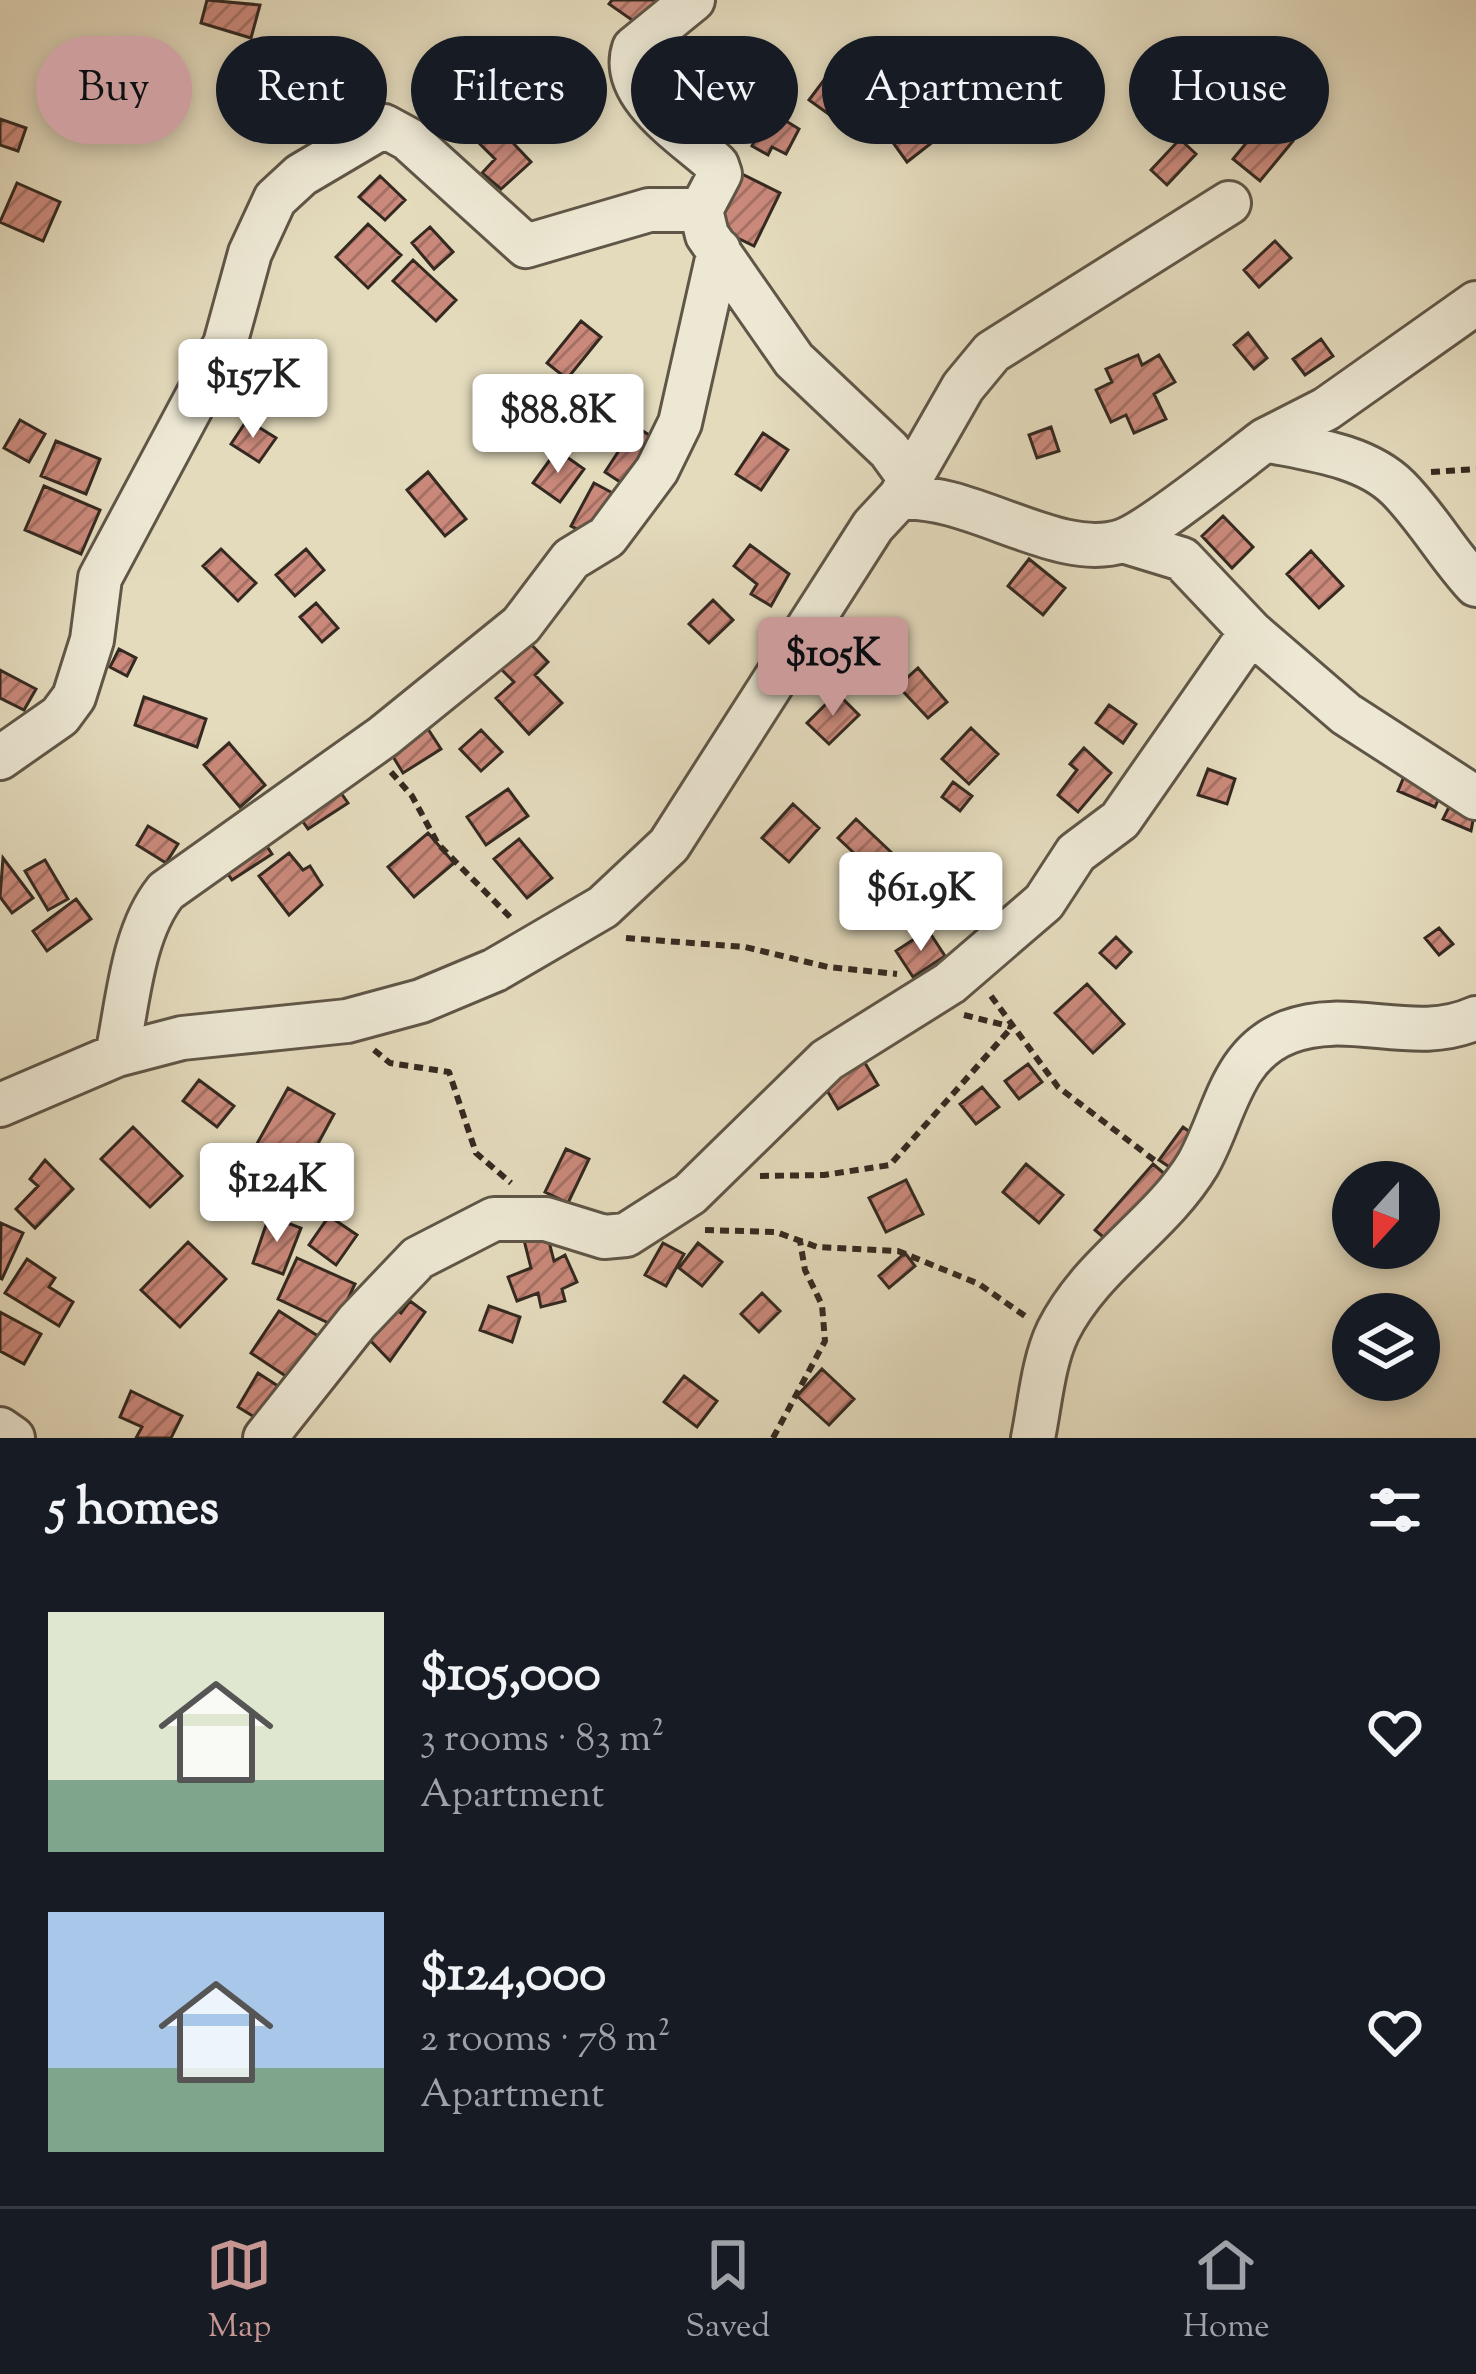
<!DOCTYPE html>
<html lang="en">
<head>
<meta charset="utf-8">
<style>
  :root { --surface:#171b24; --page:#20242c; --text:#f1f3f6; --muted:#9ea1a6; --line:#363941; --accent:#c59692 }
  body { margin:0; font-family:"Sorts Mill Goudy",serif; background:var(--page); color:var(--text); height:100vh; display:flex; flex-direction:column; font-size:45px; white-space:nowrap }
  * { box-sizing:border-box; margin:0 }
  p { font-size:39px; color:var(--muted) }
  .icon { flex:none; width:66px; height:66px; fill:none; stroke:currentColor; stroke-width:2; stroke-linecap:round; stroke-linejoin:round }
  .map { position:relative; height:1438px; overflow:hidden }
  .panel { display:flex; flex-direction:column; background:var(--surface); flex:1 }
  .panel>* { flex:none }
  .top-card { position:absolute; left:36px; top:36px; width:1404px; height:108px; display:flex; gap:24px }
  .needle { width:78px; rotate:201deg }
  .buttons { position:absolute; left:1332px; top:1161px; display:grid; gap:24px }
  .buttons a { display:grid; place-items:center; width:108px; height:108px; border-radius:50%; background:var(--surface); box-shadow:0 6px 18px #0003; font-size:60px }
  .price { position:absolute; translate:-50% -102px; padding:0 27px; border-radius:12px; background:#fff; color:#222; font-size:39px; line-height:78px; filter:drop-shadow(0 3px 6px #0008) }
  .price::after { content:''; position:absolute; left:50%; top:72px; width:36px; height:27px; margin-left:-18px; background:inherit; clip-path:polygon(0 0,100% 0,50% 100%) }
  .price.selected { background:var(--accent); color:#111 }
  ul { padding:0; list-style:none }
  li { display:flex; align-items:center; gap:36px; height:300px; padding:0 48px }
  li span { display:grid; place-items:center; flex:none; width:336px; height:240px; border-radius:0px; color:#555 }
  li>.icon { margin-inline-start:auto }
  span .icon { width:144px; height:144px; fill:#fffc; stroke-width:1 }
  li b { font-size:51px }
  h2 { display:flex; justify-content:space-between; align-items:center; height:144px; padding:0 48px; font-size:51px }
  .tag { padding:0 42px; border-radius:54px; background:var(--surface); box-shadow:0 6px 18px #0003; font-size:42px; line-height:108px }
  .tag.selected { background:var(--accent); color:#111 }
  .tabs { display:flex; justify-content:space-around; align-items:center; height:168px; border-top:3px solid var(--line); background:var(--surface); font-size:33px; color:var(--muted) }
  .tabs a { display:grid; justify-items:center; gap:6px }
  .tabs .selected { color:var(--accent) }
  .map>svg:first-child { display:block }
</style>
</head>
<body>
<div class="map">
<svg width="1476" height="1438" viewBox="0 0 1476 1438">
  <defs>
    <pattern id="building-hatch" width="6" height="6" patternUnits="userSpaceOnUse" patternTransform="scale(3)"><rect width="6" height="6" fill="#ca897b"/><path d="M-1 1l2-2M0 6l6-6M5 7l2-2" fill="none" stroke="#a57064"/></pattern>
  </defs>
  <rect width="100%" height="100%" fill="#e4dbbd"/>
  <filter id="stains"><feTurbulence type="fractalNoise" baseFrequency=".00167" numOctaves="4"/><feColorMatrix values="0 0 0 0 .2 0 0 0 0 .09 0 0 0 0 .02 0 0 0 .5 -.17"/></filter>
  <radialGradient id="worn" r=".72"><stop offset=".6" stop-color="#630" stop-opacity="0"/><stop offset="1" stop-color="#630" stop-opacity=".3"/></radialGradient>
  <path fill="url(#building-hatch)" stroke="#342920" stroke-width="3" d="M 207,0 L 260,5 L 251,38 L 201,23 Z
    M 612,0 L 661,0 L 642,27 L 609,4 Z
    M 836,64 L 860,81 L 834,118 L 809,100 Z
    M 775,102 L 791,111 L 786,121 L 799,129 L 786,154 L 772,147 L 768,155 L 752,146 Z
    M 920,104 L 943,134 L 907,162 L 884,130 Z
    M 0,119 L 26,128 L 18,151 L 0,145 Z
    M 1266,119 L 1293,141 L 1260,181 L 1233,159 Z
    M 496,125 L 531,162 L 501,189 L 482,173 L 495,159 L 478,142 Z
    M 1180,139 L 1196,154 L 1167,185 L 1151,170 Z
    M 734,170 L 780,193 L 754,246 L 707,223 Z
    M 380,176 L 405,200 L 385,220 L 359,197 Z
    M 17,183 L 60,202 L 43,241 L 0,222 Z
    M 368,224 L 401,255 L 368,288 L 336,257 Z
    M 430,227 L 453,252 L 434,269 L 412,243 Z
    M 1275,241 L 1291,258 L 1259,287 L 1244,270 Z
    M 413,260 L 456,300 L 436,321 L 393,281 Z
    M 581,321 L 601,337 L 567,379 L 547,363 Z
    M 1248,333 L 1267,358 L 1254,369 L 1234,345 Z
    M 1321,339 L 1333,356 L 1305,375 L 1293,359 Z
    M 1138,355 L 1142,365 L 1159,355 L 1175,382 L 1154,394 L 1166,419 L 1134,433 L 1126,415 L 1111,422 L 1096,390 L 1112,382 L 1106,369 Z
    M 535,390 L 557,410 L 524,445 L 502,424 Z
    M 20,420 L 45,434 L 29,462 L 4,448 Z
    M 247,420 L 276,438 L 259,462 L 231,444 Z
    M 635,426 L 657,440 L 626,486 L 605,472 Z
    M 1051,427 L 1059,451 L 1037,458 L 1029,435 Z
    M 763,433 L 788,450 L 761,490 L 736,474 Z
    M 56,441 L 100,459 L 86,494 L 41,476 Z
    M 557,450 L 584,469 L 560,502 L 533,483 Z
    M 428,472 L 466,519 L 445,536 L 407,490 Z
    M 594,483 L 622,498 L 599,540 L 571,526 Z
    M 44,486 L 100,510 L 81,554 L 25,530 Z
    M 1223,516 L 1253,547 L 1232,568 L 1202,536 Z
    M 750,545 L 789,574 L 771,606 L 751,594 L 757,584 L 734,566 Z
    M 221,549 L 256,583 L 238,601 L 203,566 Z
    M 306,549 L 324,570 L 295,596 L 276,575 Z
    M 1311,551 L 1343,586 L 1319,608 L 1287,574 Z
    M 1029,559 L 1065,588 L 1043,615 L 1008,586 Z
    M 713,600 L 733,620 L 709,643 L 689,624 Z
    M 316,603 L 338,628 L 322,642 L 300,617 Z
    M 525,638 L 548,662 L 535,675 L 562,703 L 529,734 L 496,698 L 514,682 L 496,664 Z
    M 119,649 L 136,658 L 127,676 L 110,667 Z
    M 918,668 L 947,702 L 928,718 L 898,686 Z
    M 0,670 L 36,689 L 24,710 L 0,698 Z
    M 837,693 L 859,715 L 829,744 L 807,723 Z
    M 144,697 L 206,719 L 197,747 L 135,725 Z
    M 1109,705 L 1136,724 L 1123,743 L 1096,723 Z
    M 426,726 L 441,749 L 403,773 L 389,750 Z
    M 971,728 L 998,754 L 969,784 L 942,759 Z
    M 481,730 L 502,752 L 481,771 L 460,749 Z
    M 229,743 L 265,785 L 240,807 L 204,765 Z
    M 1084,748 L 1111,773 L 1078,812 L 1058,795 L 1077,770 L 1070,764 Z
    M 1408,767 L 1445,784 L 1435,807 L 1398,791 Z
    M 1208,769 L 1235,779 L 1227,804 L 1198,795 Z
    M 332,780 L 348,803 L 308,829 L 292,806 Z
    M 953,782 L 972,796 L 960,811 L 942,797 Z
    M 508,789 L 528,816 L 486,845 L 467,817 Z
    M 1455,795 L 1476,805 L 1471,831 L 1443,819 Z
    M 793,804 L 819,828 L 789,862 L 762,838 Z
    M 856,819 L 892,853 L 874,872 L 838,838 Z
    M 148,826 L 178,844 L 166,863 L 137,845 Z
    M 255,828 L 272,854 L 232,880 L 215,855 Z
    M 428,833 L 454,863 L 414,897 L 388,867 Z
    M 519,839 L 552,878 L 527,898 L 494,859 Z
    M 289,853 L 303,870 L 310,866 L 322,885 L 289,915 L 259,876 Z
    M 3,858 L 33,898 L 12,913 L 0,897 Z
    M 45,860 L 68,899 L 48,910 L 25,871 Z
    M 76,899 L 91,919 L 47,951 L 33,931 Z
    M 1439,928 L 1453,944 L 1439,955 L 1425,938 Z
    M 928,930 L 945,956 L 913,977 L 896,951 Z
    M 1116,937 L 1131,952 L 1116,968 L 1100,953 Z
    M 1087,984 L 1124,1024 L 1093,1053 L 1055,1013 Z
    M 862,1058 L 878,1085 L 838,1109 L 822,1082 Z
    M 1028,1064 L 1042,1082 L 1019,1099 L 1005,1081 Z
    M 199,1080 L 234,1106 L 217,1127 L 183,1101 Z
    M 982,1087 L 999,1107 L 976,1124 L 960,1104 Z
    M 288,1088 L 334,1114 L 301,1175 L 254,1149 Z
    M 133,1127 L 182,1176 L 150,1207 L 101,1159 Z
    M 1183,1127 L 1201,1140 L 1177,1172 L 1159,1160 Z
    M 566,1149 L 589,1159 L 568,1203 L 545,1192 Z
    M 45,1160 L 73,1189 L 35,1228 L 16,1209 L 38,1186 L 30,1179 Z
    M 1026,1164 L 1063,1195 L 1039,1223 L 1003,1192 Z
    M 1153,1164 L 1174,1182 L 1116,1248 L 1095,1230 Z
    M 906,1180 L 923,1214 L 886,1232 L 869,1198 Z
    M 269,1216 L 301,1228 L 283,1274 L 253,1263 Z
    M 329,1216 L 357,1235 L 336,1265 L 309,1245 Z
    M 1,1223 L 23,1233 L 2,1279 L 0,1278 Z
    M 546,1230 L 554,1261 L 565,1255 L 577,1282 L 562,1289 L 565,1301 L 541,1307 L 538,1293 L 517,1301 L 508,1277 L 531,1268 L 523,1236 Z
    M 188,1242 L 226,1279 L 180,1327 L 141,1290 Z
    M 663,1243 L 684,1254 L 666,1286 L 645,1275 Z
    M 698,1243 L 722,1262 L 702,1286 L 679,1268 Z
    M 905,1253 L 915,1266 L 889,1288 L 879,1276 Z
    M 297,1258 L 355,1284 L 335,1326 L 278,1299 Z
    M 27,1259 L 55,1278 L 49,1287 L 73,1302 L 59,1326 L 5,1293 Z
    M 762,1293 L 780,1311 L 759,1332 L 741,1314 Z
    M 410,1301 L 425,1312 L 390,1361 L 368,1338 L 391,1305 L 401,1313 Z
    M 489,1306 L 520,1317 L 512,1342 L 480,1330 Z
    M 279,1311 L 321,1338 L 293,1381 L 251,1353 Z
    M 0,1312 L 41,1334 L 24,1364 L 0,1351 Z
    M 822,1369 L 854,1399 L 829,1425 L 797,1396 Z
    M 258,1373 L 281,1388 L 261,1421 L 238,1407 Z
    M 684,1376 L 717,1401 L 697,1427 L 664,1402 Z
    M 131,1391 L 182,1416 L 171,1438 L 136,1438 L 142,1427 L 120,1417 Z"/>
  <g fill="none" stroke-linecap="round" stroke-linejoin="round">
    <defs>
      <path id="minor" d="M 693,0 L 634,48 C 618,95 686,136 717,165 L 720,174 L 701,210 L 707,235 L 794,360 L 889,450 L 910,479
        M 1265,440 L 1326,409 L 1476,303
        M 900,497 L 963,387 L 992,352 L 1229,203
        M 1123,541 L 1182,559 L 1251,632 L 1346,714 L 1476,798
        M 0,758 L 60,716 L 74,697 L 92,640 L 100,578 L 225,344 L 250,253 L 275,199 L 301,175 L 384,126 L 408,139 L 526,246 L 649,210 L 701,210
        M 117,1055 C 128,1003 132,933 166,891 L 384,736 L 521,625 L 571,559 L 607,537 L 657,470 L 680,423 L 719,250
        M 0,1105 L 117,1055 L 182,1038 L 347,1021 L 421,1001 L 495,970 L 603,907 L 669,845 L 873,526 L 899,498 C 971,492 1057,562 1122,541 C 1150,532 1237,461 1265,440 C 1309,449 1365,455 1398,488 C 1427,517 1448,555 1476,585
        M 0,1429 L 13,1438
        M 265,1438 L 357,1322 L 418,1258 L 494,1219 L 546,1219 L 604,1237 L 626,1235 L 690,1194 L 827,1060 L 950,983 L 1044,902 L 1076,853 L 1120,820 L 1251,632
        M 1033,1438 C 1040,1404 1043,1362 1058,1331 C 1092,1263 1160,1227 1198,1164 C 1225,1117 1230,1054 1288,1032 C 1350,1008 1414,1046 1476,1018"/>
    </defs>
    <use href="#minor" stroke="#605647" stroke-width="48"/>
    <path stroke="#342920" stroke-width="6" stroke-dasharray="9 6" stroke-linecap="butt" d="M 1431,472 L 1476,469
      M 391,772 L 412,796 L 438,844 L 511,918
      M 626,938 L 745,947 L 828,967 L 897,974
      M 991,996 L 1058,1087 L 1158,1163
      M 964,1015 L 1012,1027
      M 374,1050 L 390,1063 L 449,1072 L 476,1153 L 511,1183
      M 760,1176 L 824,1175 L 890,1165 L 1012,1027
      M 705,1230 L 776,1232 L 817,1247 L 898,1251 L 979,1284 L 1025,1316
      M 773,1438 L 825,1341 L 822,1305 L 805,1270 L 800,1241"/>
    <use href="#minor" stroke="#ede8d4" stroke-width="42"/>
  </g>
  <rect width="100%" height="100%" filter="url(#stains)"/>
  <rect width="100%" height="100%" fill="url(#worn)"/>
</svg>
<div class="buttons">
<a><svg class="needle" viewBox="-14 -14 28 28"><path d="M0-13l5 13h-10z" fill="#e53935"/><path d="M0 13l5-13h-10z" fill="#9ea1a6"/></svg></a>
<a><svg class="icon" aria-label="layers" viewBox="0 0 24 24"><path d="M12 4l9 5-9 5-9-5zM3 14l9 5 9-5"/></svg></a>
</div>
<b class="price" style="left:253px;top:441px">$157K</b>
<b class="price" style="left:558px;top:476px">$88.8K</b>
<b class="price selected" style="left:833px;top:719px">$105K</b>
<b class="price" style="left:921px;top:954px">$61.9K</b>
<b class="price" style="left:277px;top:1245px">$124K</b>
<div class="top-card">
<a class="tag selected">Buy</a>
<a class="tag">Rent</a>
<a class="tag">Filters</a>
<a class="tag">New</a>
<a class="tag">Apartment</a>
<a class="tag">House</a>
</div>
</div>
<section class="panel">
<h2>5 homes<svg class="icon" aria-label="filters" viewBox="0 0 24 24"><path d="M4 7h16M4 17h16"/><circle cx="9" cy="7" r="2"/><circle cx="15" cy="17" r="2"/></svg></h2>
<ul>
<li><span style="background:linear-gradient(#dfe7d0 70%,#7fa58c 0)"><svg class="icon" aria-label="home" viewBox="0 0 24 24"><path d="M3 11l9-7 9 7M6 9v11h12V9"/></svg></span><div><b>$105,000</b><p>3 rooms · 83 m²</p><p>Apartment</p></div><svg class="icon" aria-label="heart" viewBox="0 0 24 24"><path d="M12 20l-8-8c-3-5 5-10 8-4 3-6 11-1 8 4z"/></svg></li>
<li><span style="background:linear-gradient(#a9c7e8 65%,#7fa58c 0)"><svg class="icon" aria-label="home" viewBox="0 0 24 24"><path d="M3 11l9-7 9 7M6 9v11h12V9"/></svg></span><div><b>$124,000</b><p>2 rooms · 78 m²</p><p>Apartment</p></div><svg class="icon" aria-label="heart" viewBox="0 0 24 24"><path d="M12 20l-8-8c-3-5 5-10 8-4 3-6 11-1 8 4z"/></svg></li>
</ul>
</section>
<nav class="tabs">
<a class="selected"><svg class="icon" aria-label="map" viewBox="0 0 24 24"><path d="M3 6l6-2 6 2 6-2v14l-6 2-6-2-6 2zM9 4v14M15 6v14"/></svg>Map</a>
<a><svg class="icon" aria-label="saved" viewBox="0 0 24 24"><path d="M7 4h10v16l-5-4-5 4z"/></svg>Saved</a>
<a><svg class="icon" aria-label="home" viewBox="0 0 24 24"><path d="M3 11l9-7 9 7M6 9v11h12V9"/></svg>Home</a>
</nav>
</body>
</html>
